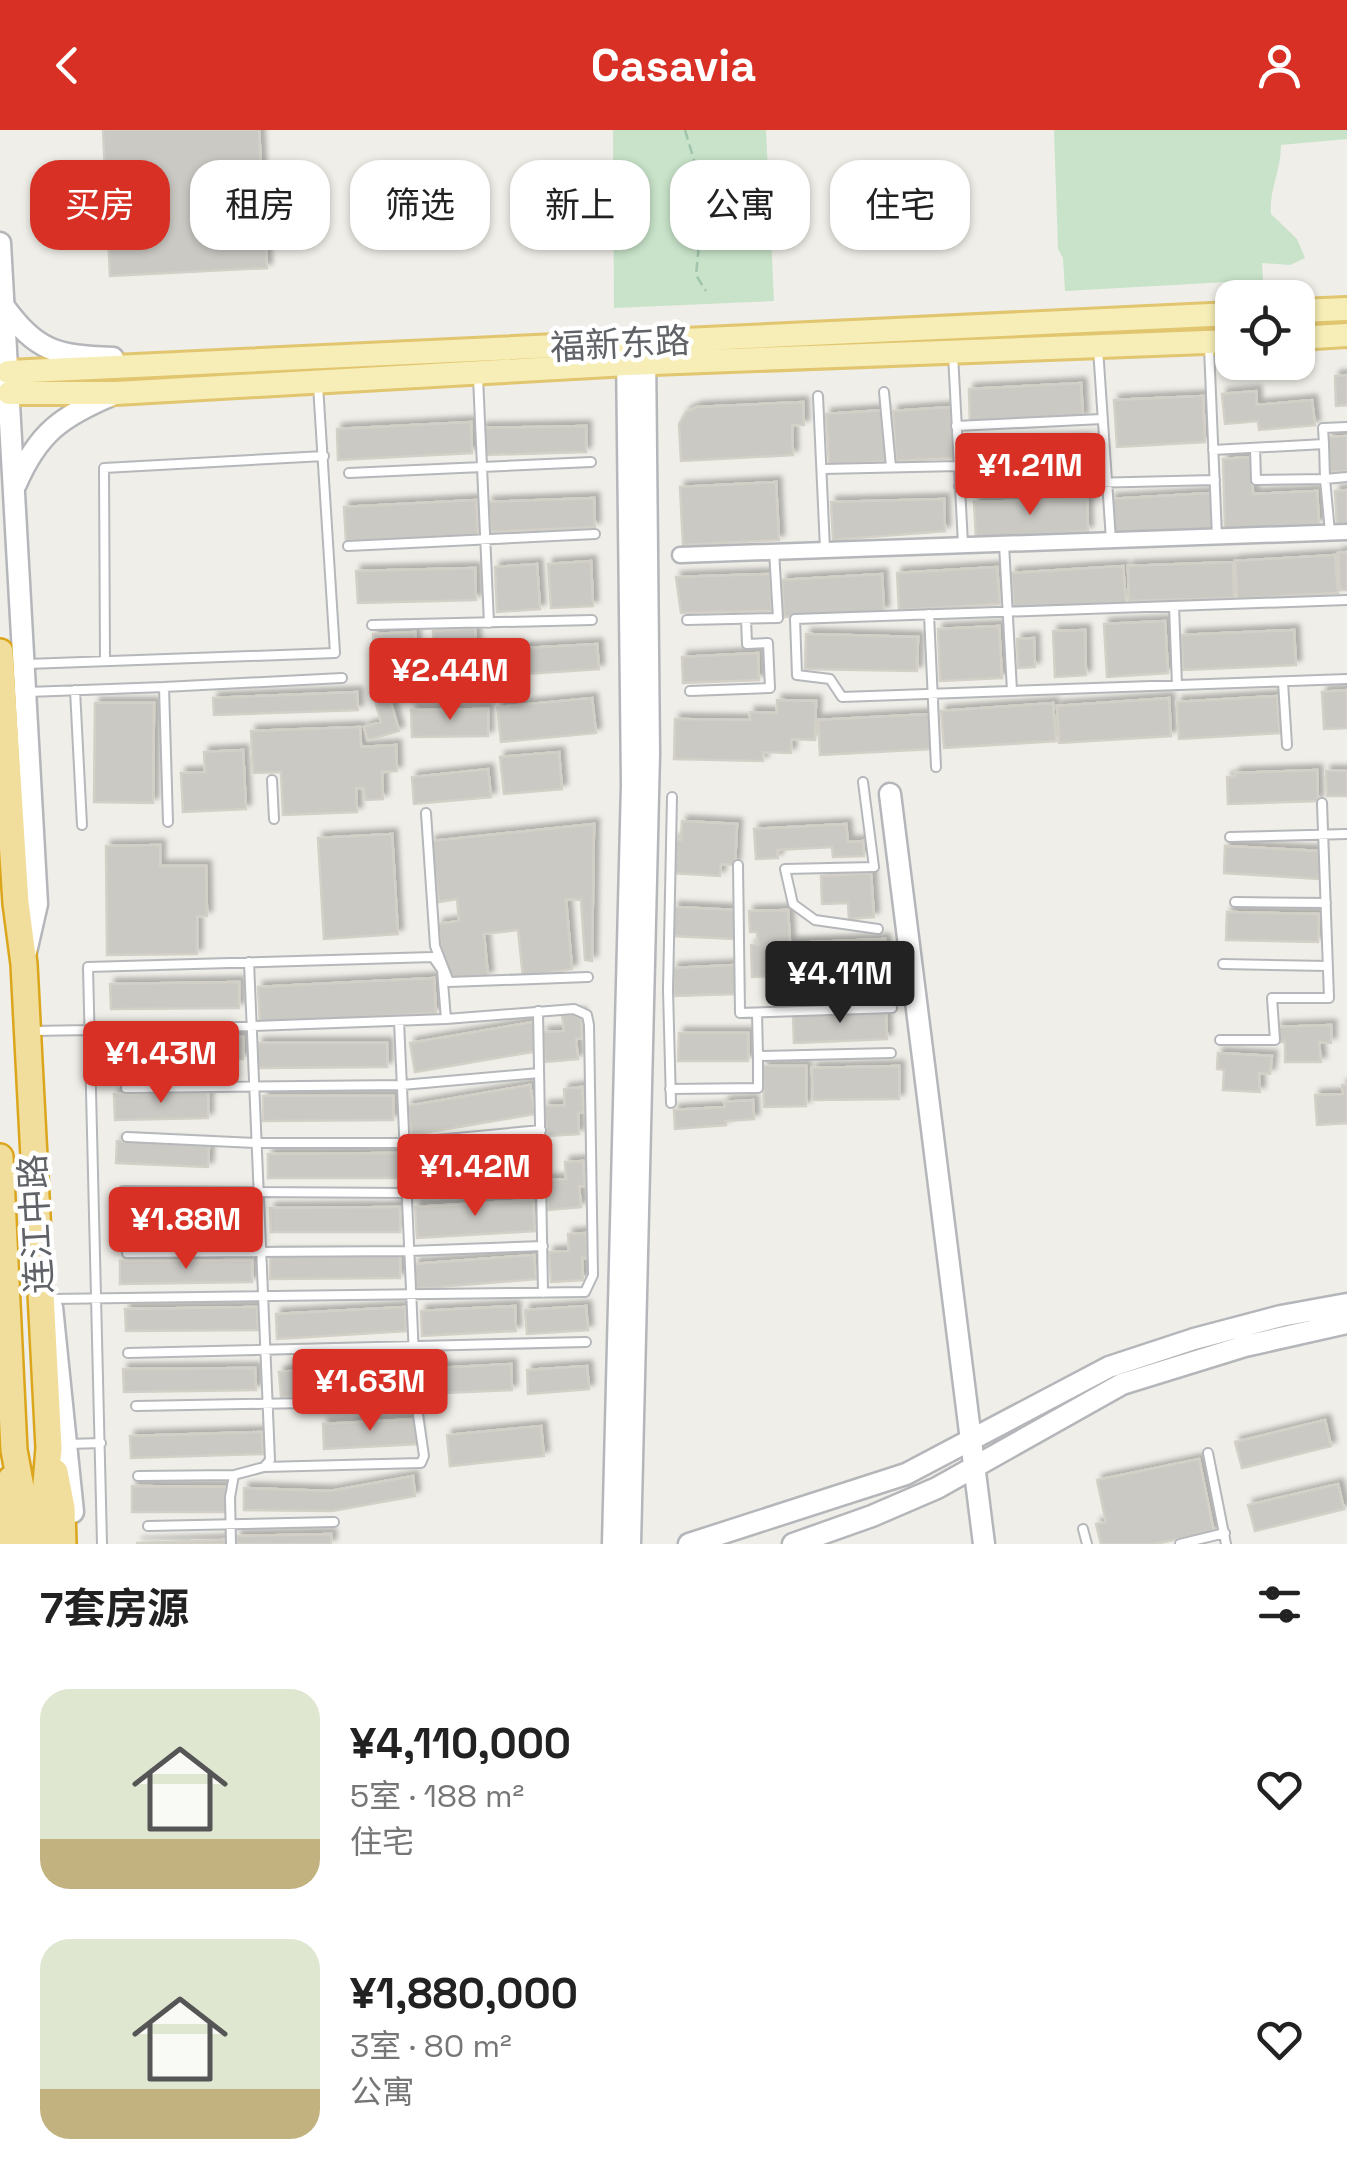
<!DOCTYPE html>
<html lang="zh">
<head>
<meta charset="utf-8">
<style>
  :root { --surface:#fff; --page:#f2f2f2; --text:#222; --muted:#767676; --accent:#d93025 }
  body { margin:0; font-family:"Space Grotesk","Noto Sans SC",sans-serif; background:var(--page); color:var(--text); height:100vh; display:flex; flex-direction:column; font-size:38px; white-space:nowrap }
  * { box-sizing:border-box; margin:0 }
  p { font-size:32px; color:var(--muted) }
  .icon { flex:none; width:55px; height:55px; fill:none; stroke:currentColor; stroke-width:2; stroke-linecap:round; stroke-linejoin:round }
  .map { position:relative; height:1414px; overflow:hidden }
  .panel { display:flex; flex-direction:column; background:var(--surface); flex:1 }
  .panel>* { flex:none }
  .top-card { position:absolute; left:30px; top:30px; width:1288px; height:90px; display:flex; gap:20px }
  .controls { position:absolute; left:1215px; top:150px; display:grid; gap:20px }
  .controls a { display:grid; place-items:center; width:100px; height:100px; border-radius:20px; background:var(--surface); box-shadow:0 2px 8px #0004; font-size:50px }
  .price { position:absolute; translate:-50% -85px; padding:0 22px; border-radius:10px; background:var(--accent); color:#fff; font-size:32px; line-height:65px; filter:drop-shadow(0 2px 5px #0008) }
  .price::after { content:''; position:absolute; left:50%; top:60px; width:30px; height:22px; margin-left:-15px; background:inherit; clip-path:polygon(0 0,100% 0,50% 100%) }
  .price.active { background:#222; color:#fff }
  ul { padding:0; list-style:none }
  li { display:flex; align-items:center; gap:30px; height:250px; padding:0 40px }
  li span { display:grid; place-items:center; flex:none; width:280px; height:200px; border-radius:30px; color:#555 }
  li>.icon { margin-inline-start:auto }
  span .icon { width:120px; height:120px; fill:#fffc; stroke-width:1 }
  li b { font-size:42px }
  h2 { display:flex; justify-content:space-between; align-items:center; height:120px; padding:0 40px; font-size:42px }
  .tag { padding:0 35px; border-radius:30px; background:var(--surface); box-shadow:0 2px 8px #0004; font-size:35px; line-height:90px }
  .tag.active { background:var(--accent); color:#fff }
  header { display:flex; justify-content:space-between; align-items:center; height:130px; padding:0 40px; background:var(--accent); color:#fff; font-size:45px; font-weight:800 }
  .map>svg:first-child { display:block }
</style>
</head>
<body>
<header><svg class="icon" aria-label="back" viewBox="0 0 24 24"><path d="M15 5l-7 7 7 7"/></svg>Casavia<svg class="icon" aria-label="person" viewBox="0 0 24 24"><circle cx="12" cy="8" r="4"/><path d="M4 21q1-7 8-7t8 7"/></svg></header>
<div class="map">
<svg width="1347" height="1414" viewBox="0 0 1347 1414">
  <defs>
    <filter id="shadow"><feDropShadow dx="5" dy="-5" stdDeviation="2.5" flood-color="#0004"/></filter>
  </defs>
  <rect width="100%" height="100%" fill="#efeee8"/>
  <path fill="#c8e3c9" d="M 613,0 L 766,0 L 774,171 L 614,178 Z
    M 1054,0 L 1347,0 L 1347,9 L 1281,15 C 1281,41 1269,59 1271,84 L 1297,109 L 1305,128 L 1290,135 L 1262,133 L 1263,150 L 1065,161 L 1063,128 L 1058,119 Z"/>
  <path fill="#cbc9c4" stroke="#d3d0c7" stroke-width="2.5" filter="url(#shadow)" d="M 103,0 L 259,0 L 267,138 L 110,146 Z
    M 1347,245 L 1347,275 L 1336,276 L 1335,246 Z
    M 1081,253 L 1083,288 L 970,294 L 969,259 Z
    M 1256,261 L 1257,275 L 1312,270 L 1315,295 L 1259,300 L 1258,291 L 1225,294 L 1222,264 Z
    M 1203,266 L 1205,312 L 1117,317 L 1114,270 Z
    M 803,272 L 804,295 L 792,295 L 793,325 L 681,331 L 679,294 L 686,282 L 697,277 Z
    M 951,277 L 954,328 L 896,331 L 893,281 Z
    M 884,280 L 887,331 L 829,335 L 826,284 Z
    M 471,292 L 472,323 L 338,330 L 337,299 Z
    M 586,296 L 586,322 L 481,325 L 481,298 Z
    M 1347,306 L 1347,341 L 1330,342 L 1328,307 Z
    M 1084,310 L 1086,345 L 974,351 L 972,316 Z
    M 1251,327 L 1253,364 L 1317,361 L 1319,394 L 1225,399 L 1223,329 Z
    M 776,352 L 779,410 L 683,415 L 680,357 Z
    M 1347,360 L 1347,395 L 1337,396 L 1335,361 Z
    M 1211,363 L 1214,401 L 1113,407 L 1111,369 Z
    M 594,368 L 595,397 L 491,402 L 488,372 Z
    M 944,369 L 945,401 L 833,410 L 831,372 Z
    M 1087,369 L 1088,401 L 976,409 L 974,372 Z
    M 476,370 L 478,405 L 346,411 L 344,377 Z
    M 1347,422 L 1347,460 L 1340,460 L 1338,423 Z
    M 1335,425 L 1338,463 L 1237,469 L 1235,431 Z
    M 591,431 L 593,476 L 551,478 L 548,434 Z
    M 1233,432 L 1234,468 L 1129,471 L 1128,436 Z
    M 537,434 L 540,479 L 497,482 L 495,437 Z
    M 1123,436 L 1126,473 L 1014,481 L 1011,443 Z
    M 997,437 L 1000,474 L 899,480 L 897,443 Z
    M 475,438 L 476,470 L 358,473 L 356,441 Z
    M 770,444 L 772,481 L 681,483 L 676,447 Z
    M 882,444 L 884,481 L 784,487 L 782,450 Z
    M 1165,491 L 1168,543 L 1107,547 L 1104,494 Z
    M 999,496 L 1002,548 L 940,551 L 938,499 Z
    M 475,498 L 478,543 L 435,545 L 433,501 Z
    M 1085,500 L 1086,545 L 1055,547 L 1053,501 Z
    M 1294,500 L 1296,535 L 1183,540 L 1181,505 Z
    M 415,502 L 418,546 L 375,549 L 373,504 Z
    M 806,504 L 918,507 L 917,541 L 805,539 Z
    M 1034,508 L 1035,537 L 1018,538 L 1017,509 Z
    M 597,514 L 599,539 L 493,546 L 491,520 Z
    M 758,523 L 759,550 L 683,553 L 682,527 Z
    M 1347,560 L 1347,598 L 1324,599 L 1322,562 Z
    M 357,562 L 358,580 L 214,585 L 213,568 Z
    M 389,566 L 399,601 L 368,610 L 364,597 L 381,592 L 375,570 Z
    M 1277,566 L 1280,603 L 1179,609 L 1177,572 Z
    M 592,568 L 596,603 L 501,612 L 497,577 Z
    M 1169,568 L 1171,606 L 1059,613 L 1057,576 Z
    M 777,570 L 816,571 L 815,610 L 791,609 L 791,623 L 763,622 L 763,631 L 674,629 L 675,589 L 750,590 L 750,582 L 777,583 Z
    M 95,573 L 154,573 L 153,673 L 94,672 Z
    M 1053,573 L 1056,611 L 944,618 L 941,581 Z
    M 488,579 L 488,606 L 412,607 L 411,580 Z
    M 931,584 L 932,619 L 820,625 L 818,590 Z
    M 360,597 L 361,617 L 396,615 L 397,641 L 382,642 L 383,669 L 365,670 L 364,658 L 356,658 L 357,682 L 283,685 L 281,642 L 253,643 L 251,601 Z
    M 243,620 L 246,679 L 183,682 L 181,643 L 205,642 L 204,622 Z
    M 559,622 L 562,659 L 504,664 L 500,627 Z
    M 488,639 L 491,667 L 414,674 L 412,647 Z
    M 1317,640 L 1318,671 L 1228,674 L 1227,647 L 1235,647 L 1235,643 Z
    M 1326,641 L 1347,641 L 1347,666 L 1327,666 Z
    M 682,691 L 737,694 L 735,735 L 721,734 L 720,746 L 672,743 L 674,710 L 681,710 Z
    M 594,694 L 592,831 L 585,830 L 581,770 L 566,769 L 572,839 L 523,847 L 518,800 L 484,804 L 488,846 L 450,849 L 443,830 L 438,794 L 459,791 L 457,769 L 439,772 L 431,711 Z
    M 846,694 L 848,712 L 863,711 L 864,726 L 833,727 L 832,717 L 777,720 L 778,728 L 756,729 L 754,699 Z
    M 392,704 L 398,804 L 324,809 L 318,708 Z
    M 160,715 L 160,736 L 206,736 L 207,786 L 197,786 L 197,824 L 107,825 L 106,716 Z
    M 1225,716 L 1320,721 L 1319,749 L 1224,743 Z
    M 871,743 L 874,787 L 849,789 L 848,773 L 822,774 L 821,746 Z
    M 674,777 L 736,780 L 735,809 L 672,806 Z
    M 788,780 L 790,813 L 885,809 L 887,841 L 752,847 L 751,815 L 758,815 L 757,802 L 750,802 L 749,781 Z
    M 1227,782 L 1319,784 L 1318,812 L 1226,810 Z
    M 735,835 L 736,864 L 674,866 L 673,838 Z
    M 434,848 L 436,883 L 260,893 L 258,857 Z
    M 239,852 L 239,878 L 111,879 L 110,854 Z
    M 886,880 L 887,909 L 794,913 L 793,884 Z
    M 581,883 L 582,908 L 576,909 L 578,929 L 545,932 L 543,902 L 564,901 L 562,885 Z
    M 533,892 L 538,921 L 415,942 L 410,913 Z
    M 1331,895 L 1331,913 L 1319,912 L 1321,932 L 1285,932 L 1285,912 L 1277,912 L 1277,897 Z
    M 679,903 L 748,903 L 748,931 L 678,931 Z
    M 243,907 L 243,929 L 112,931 L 111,909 Z
    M 258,913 L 387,913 L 387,937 L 258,938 Z
    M 1218,923 L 1272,926 L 1270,944 L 1259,943 L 1260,962 L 1223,960 L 1224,940 L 1217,939 Z
    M 763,936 L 806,936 L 806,976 L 764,977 Z
    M 899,936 L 899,969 L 813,970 L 812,938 Z
    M 530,955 L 535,984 L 412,1005 L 407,976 Z
    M 1342,955 L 1347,955 L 1347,993 L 1317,995 L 1315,965 L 1343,964 Z
    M 582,957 L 584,982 L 578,983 L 579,1004 L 547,1006 L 544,976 L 565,975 L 564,959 Z
    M 208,962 L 208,988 L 115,990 L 114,964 Z
    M 263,966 L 393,966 L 393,990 L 263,991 Z
    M 753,970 L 754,989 L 726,991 L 726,995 L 675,999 L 674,980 L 725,977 L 724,972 Z
    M 117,1011 L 209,1015 L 208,1037 L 116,1033 Z
    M 496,1015 L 499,1038 L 414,1050 L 409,1027 Z
    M 398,1023 L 398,1048 L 268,1048 L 268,1024 Z
    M 583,1031 L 585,1056 L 579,1056 L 581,1077 L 548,1080 L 546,1050 L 566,1049 L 565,1032 Z
    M 533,1070 L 535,1101 L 417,1108 L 415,1077 Z
    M 248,1073 L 248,1095 L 116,1097 L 116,1074 Z
    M 400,1077 L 400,1102 L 271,1102 L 270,1078 Z
    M 586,1103 L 588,1128 L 582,1128 L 583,1150 L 551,1152 L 549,1122 L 569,1121 L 568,1104 Z
    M 270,1124 L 400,1124 L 400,1148 L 270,1149 Z
    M 534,1125 L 536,1149 L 416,1159 L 414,1134 Z
    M 252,1130 L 252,1152 L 120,1154 L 120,1131 Z
    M 515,1176 L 516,1201 L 422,1206 L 421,1181 Z
    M 586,1176 L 588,1200 L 527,1204 L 525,1180 Z
    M 257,1177 L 258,1200 L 126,1201 L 125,1179 Z
    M 405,1177 L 406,1201 L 277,1209 L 276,1184 Z
    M 409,1232 L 411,1257 L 281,1267 L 279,1242 Z
    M 511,1234 L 512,1260 L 418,1264 L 417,1239 Z
    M 587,1236 L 589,1259 L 528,1264 L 527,1240 Z
    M 255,1238 L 256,1260 L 124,1262 L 123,1239 Z
    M 417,1289 L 418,1314 L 324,1319 L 323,1294 Z
    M 1325,1290 L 1331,1316 L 1242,1338 L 1235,1312 Z
    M 541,1296 L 544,1326 L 450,1336 L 447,1305 Z
    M 262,1302 L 263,1324 L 131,1328 L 130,1306 Z
    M 1199,1329 L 1214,1402 L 1154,1414 L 1101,1414 L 1096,1394 L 1106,1392 L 1097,1350 Z
    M 413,1346 L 415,1366 L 332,1381 L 244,1380 L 244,1358 L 330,1361 Z
    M 1338,1354 L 1344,1379 L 1255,1401 L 1248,1375 Z
    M 132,1356 L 226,1357 L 226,1382 L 132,1382 Z
    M 331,1404 L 331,1414 L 237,1414 L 236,1406 Z
    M 227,1410 L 227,1414 L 136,1413 Z"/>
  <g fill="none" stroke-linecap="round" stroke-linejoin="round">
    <defs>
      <path id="lane" d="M 1209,217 L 1217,407
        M 1098,218 L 1111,410
        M 953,224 L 963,414
        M 478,247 L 489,493
        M 884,262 L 891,337
        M 818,266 L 825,419
        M 956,296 L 1102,289
        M 1324,314 L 1323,298 L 1347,297
        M 1213,320 L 1324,314 L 1325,349 L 1256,350 L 1255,318
        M 823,339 L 959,336
        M 349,343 L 591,332
        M 959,356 L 1215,350
        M 1330,402 L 1325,349 L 1347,347
        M 1004,414 L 1012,561
        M 348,416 L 595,404
        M 1347,470 L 795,489 L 797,545 L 830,549 L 842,567 L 1347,549
        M 1174,476 L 1177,555
        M 929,484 L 936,637
        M 687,490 L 778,488 L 774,421
        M 372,495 L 592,490
        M 105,531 L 104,338 L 324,326
        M 27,534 L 335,523 L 318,255
        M 1283,552 L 1287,615
        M 75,560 L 82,695
        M 690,561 L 770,558 L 768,513 L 747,514 L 746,489
        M 28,562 L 164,557
        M 272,650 L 274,689
        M 863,652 L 874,737 L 785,739 L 793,774 L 815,790 L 878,799
        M 426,683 L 435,816 L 449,852 L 588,847
        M 168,692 L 164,557 L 342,548
        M 1230,707 L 1347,704
        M 738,735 L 740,883 L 892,878
        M 1235,772 L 1326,773
        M 1223,834 L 1328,836
        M 538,881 L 543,1163
        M 757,883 L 758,926
        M 33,901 L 89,900
        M 1220,910 L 1275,910 L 1272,868 L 1329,868 L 1322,673
        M 126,958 L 402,955 L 539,943
        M 670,959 L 758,958 L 758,926 L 891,923
        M 671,973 L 668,860 L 672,667
        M 127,1007 L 255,1013 L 404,1013 L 541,1000
        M 123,1061 L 406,1063 L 541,1055
        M 127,1123 L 409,1121 L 543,1116
        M 51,1169 L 585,1162 L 593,1145 L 589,895 L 587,885 L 574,879 L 446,889 L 112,901
        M 128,1223 L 586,1212
        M 136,1276 L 416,1271
        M 68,1314 L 101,1313
        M 1208,1323 L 1226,1414
        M 264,1337 L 421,1333 L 424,1326 L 416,1271 L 399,891
        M 138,1346 L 234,1345
        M 148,1396 L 334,1392
        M 1083,1399 L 1087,1414
        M 102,1414 L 88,837 L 433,827 L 442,840 L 446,889
        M 231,1414 L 230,1367 L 234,1345 L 264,1337 L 270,1330 L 249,832
        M 1180,1414 L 1225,1403"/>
      <path id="street" d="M 680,425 L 1347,402"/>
      <path id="secondary" d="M 0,113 L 37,774 L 26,822
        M 3,175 C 37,222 57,226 113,228
        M 16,354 C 38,303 62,286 112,265
        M 890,664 L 984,1414
        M 52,1177 L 73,1382
        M 613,1414 L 632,654 L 627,220
        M 630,1414 L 649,624 L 645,221
        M 689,1414 L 906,1344 L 1109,1237 L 1194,1209 L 1281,1186 L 1347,1174
        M 793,1414 L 872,1386 L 937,1358 L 1122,1254 L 1245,1216 L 1347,1193"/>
      <path id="primary" d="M 1298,181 L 1347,179
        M 1298,208 L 1347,205
        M 8,242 L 1232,184
        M 9,263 L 116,263 L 627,234 L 1232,211"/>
      <path id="highway" d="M 0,522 L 16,773 L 24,834 L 49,1318 L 44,1378 L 45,1414
        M 0,1027 L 14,1320 L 25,1379 L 27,1414
        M 55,1342 L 62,1378 L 63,1414
        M 9,1414 L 11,1349"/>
    </defs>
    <use href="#lane" stroke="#b5b7ba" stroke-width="12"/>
    <use href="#street" stroke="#b5b7ba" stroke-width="19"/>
    <use href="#secondary" stroke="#b4b6ba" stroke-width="25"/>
    <use href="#primary" stroke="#e1c56f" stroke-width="28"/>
    <use href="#highway" stroke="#dba61c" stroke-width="30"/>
    <path stroke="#a1c4ad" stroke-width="2.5" stroke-dasharray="10 5" stroke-linecap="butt" d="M 685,0 L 704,64 L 696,145 L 706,161"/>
    <use href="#lane" stroke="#fff" stroke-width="8"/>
    <use href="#street" stroke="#fff" stroke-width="14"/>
    <use href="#secondary" stroke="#fff" stroke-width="20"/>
    <use href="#primary" stroke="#f6eeb6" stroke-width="22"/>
    <use href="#highway" stroke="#f1de9d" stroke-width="25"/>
  </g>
  <g text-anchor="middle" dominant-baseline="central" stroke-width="9" stroke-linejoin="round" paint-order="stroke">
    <g font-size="35" fill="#5f6266" stroke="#fff">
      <text transform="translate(620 214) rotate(-3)">福新东路</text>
      <text transform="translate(36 1094) rotate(-93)">连江中路</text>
    </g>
  </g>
</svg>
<div class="controls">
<a><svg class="icon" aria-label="locate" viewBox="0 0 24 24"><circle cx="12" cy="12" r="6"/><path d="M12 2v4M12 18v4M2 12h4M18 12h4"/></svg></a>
</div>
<b class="price" style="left:1030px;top:388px">¥1.21M</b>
<b class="price" style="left:450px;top:593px">¥2.44M</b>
<b class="price active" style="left:840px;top:896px">¥4.11M</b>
<b class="price" style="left:161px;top:976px">¥1.43M</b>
<b class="price" style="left:475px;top:1089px">¥1.42M</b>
<b class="price" style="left:186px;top:1142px">¥1.88M</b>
<b class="price" style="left:370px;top:1304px">¥1.63M</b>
<div class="top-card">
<a class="tag active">买房</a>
<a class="tag">租房</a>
<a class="tag">筛选</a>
<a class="tag">新上</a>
<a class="tag">公寓</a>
<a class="tag">住宅</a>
</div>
</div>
<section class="panel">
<h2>7套房源<svg class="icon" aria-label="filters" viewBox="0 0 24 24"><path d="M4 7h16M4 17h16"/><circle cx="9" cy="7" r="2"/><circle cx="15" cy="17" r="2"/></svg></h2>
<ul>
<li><span style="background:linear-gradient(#dfe7d0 75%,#c2b280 0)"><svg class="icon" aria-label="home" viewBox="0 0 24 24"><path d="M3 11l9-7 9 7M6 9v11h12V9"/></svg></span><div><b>¥4,110,000</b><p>5室 · 188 m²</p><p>住宅</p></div><svg class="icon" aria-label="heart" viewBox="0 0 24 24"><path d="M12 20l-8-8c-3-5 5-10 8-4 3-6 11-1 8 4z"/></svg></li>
<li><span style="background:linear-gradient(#dfe7d0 75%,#c2b280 0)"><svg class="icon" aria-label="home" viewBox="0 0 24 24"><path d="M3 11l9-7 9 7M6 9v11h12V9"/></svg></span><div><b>¥1,880,000</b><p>3室 · 80 m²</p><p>公寓</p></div><svg class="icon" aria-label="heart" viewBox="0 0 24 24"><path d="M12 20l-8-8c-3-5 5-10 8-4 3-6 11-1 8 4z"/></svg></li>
</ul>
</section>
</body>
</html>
